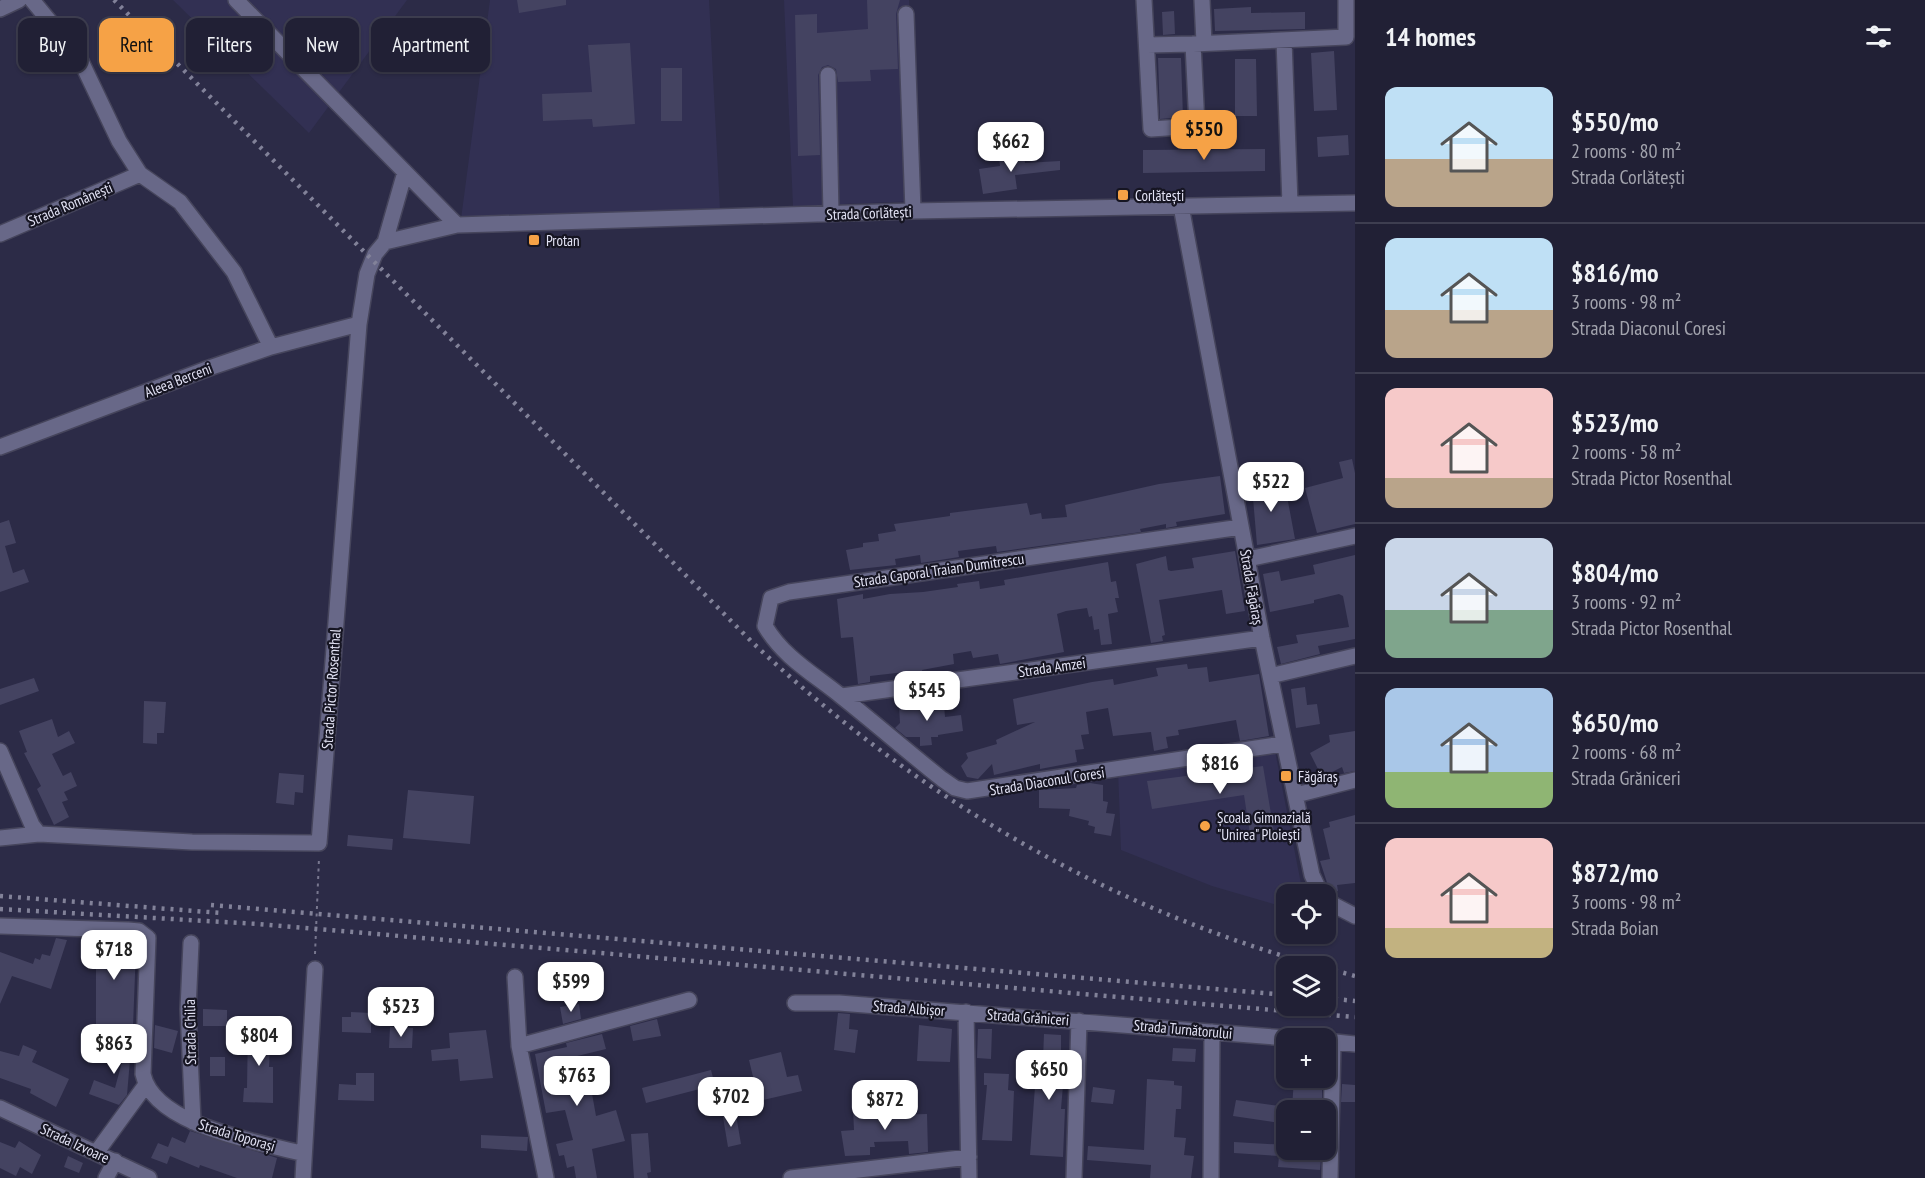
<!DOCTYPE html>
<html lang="en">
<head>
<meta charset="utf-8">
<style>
  :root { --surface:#212035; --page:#2d2d41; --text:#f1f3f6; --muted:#a2a3ad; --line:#3e3e50; --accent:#f6a246 }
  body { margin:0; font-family:"PT Sans Narrow",sans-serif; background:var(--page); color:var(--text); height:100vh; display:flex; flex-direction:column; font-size:22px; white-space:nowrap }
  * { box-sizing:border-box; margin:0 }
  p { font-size:20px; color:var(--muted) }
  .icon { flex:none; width:33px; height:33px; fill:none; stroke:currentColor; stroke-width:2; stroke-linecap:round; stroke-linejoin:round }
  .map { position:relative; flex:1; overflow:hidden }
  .sheet { display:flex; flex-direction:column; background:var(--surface); width:570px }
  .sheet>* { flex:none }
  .banner { position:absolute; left:18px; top:18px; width:570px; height:54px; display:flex; gap:12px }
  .fabs { position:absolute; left:1276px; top:884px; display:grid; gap:12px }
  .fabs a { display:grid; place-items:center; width:60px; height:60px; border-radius:12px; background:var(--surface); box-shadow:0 2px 4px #0004,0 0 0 2px var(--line); font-size:30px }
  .price { position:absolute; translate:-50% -51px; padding:0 14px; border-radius:12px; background:#fff; color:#222; font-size:20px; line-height:39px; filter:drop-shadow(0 2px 3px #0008) }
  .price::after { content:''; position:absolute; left:50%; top:36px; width:18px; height:14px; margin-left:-9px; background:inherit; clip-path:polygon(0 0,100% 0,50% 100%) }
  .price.selected { background:var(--accent); color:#111 }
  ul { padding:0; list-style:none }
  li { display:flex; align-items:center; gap:18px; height:150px; padding:0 30px }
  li+li { border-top:2px solid var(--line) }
  li span { display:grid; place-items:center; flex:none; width:168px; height:120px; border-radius:12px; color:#555 }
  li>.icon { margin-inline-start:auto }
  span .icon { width:72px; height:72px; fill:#fffc; stroke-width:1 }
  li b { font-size:26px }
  h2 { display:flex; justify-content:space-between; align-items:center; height:72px; padding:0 30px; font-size:26px }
  .tag { padding:0 21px; border-radius:12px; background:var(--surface); box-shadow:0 2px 4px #0004,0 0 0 2px var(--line); font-size:21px; line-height:54px }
  .tag.selected { background:var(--accent); color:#111 }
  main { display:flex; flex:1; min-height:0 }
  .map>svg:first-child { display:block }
</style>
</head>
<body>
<main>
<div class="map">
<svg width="1355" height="1178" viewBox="0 0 1355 1178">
  <rect width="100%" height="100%" fill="#2c2b47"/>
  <path fill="#323053" d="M 173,0 L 407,0 L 309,133 Z
    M 490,0 L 709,0 L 720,210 L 461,219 Z
    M 784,0 L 909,0 L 918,201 L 793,206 Z
    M 1275,751 L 1303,894 L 1287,894 L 1287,908 L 1212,886 L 1121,850 L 1118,770 Z"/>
  <path fill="#444361" d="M 517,0 L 566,0 L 566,5 L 519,13 Z
    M 867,0 L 900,0 L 896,14 L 898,69 L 870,70 L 871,81 L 838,82 L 836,69 L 828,65 L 822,67 L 818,75 L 820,155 L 798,156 L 795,15 L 817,14 L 817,33 L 868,29 Z
    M 1251,7 L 1251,13 L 1305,12 L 1305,29 L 1215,31 L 1214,9 Z
    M 1174,11 L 1175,34 L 1163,35 L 1162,12 Z
    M 630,43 L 635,124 L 593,127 L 592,119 L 543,121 L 542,94 L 592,92 L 588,45 Z
    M 1334,51 L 1337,110 L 1314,111 L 1311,53 Z
    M 1158,58 L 1181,58 L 1183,117 L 1160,119 Z
    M 1235,59 L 1256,59 L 1257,116 L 1235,116 Z
    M 661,68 L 682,68 L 682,121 L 661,121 Z
    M 1348,135 L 1349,155 L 1318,157 L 1317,137 Z
    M 1265,149 L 1265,171 L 1143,173 L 1143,150 Z
    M 1024,155 L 1025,163 L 1060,161 L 1060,170 L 1015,175 L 1017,189 L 983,194 L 979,169 L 1000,166 L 999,158 Z
    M 1352,459 L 1355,473 L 1355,524 L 1317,533 L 1305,488 L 1343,478 L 1339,462 Z
    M 1220,476 L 1225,514 L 1176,522 L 1177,526 L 1166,528 L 1166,524 L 1140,529 L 1141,532 L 997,552 L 996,546 L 958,551 L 959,557 L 921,563 L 920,555 L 895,559 L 896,565 L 850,570 L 846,550 L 863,547 L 863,543 L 879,541 L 878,534 L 896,531 L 894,524 L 950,516 L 950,513 L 1027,503 L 1030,515 L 1041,513 L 1042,519 L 1067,517 L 1065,505 L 1159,484 Z
    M 1284,480 L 1295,539 L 1257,545 L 1253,498 L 1248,499 L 1245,487 Z
    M 9,520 L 16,543 L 5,546 L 13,573 L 24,569 L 29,582 L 0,592 L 0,523 Z
    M 1235,551 L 1245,611 L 1226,614 L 1222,590 L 1159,600 L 1165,635 L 1162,636 L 1163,641 L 1151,643 L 1136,564 L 1166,556 L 1168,570 L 1171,571 L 1194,568 L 1192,558 Z
    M 1355,555 L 1355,639 L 1318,646 L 1320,654 L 1281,664 L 1277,647 L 1298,643 L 1296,635 L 1349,627 L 1343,596 L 1339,594 L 1314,600 L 1314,603 L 1270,612 L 1263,574 L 1279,571 L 1281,581 L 1315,574 L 1313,565 Z
    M 1108,562 L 1111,582 L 1116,581 L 1119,598 L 1115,598 L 1118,612 L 1108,614 L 1112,644 L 1101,645 L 1099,629 L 1094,630 L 1092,616 L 1089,617 L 1087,608 L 1066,611 L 1057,614 L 1064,652 L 1000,664 L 998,654 L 973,658 L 971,651 L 953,654 L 954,664 L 922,670 L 923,674 L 905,676 L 905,672 L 870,676 L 870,682 L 858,684 L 853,637 L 841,638 L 837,599 L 863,594 L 863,599 L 890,594 L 923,592 L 958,587 L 957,584 L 979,581 L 980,589 L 1005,585 L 1004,580 Z
    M 1187,664 L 1188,669 L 1207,667 L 1209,682 L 1259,674 L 1269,736 L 1240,741 L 1236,720 L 1178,730 L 1179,735 L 1166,737 L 1168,748 L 1154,751 L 1151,732 L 1113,736 L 1108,708 L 1086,712 L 1089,734 L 1081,735 L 1084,749 L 1075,750 L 1077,762 L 1040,769 L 1040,764 L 994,775 L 992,764 L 978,779 L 967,777 L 961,766 L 968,758 L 966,753 L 997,744 L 996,740 L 1035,722 L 1017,725 L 1013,699 L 1092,682 L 1113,679 L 1114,685 L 1158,676 L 1156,668 Z
    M 34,678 L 39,691 L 0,705 L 0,689 Z
    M 1305,687 L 1307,705 L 1317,704 L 1320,724 L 1296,728 L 1291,689 Z
    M 144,701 L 166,702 L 164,733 L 157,733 L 157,744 L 143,743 Z
    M 944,704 L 945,717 L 961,715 L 963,731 L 938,735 L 938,737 L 931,737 L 932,745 L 920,746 L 920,737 L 906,737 L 895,728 L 900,723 L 899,706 Z
    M 52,719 L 58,737 L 69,731 L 75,743 L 52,754 L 63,776 L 71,772 L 77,786 L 64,792 L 68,800 L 62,802 L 69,817 L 54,825 L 37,789 L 41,786 L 24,753 L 27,752 L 19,731 Z
    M 1355,731 L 1355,771 L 1344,773 L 1342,767 L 1322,777 L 1310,753 L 1330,742 L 1329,735 Z
    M 1263,766 L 1275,838 L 1251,841 L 1244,795 L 1152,809 L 1147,781 Z
    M 279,773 L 304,775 L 303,793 L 295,792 L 294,805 L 276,803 Z
    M 1090,783 L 1103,785 L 1103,801 L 1108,802 L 1106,813 L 1115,814 L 1111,836 L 1094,833 L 1095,827 L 1088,825 L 1089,821 L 1069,816 L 1070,809 L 1039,808 L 1039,790 L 1076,788 L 1077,785 Z
    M 408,790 L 474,796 L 470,844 L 403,838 Z
    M 1355,815 L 1355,883 L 1337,885 L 1338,891 L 1330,892 L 1320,861 L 1330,859 L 1323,829 L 1330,827 L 1329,822 Z
    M 348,835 L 393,839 L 392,850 L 347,846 Z
    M 56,938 L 67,940 L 51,989 L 12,976 L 0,1004 L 0,952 L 33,964 L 35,958 L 40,960 L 42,954 L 50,956 Z
    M 88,939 L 127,940 L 127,947 L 136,948 L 133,1027 L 96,1024 L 96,956 L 87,955 Z
    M 579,1004 L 581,1019 L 563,1024 L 560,1007 Z
    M 203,1009 L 227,1010 L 227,1026 L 203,1026 Z
    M 351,1012 L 371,1013 L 371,1033 L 342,1032 L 342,1017 L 351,1017 Z
    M 838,1013 L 850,1014 L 849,1029 L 858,1030 L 855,1053 L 834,1050 Z
    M 657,1019 L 661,1036 L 633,1041 L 630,1026 Z
    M 155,1025 L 178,1031 L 172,1053 L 154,1048 Z
    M 919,1025 L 952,1029 L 950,1062 L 917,1061 Z
    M 248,1026 L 271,1027 L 269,1067 L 273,1067 L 273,1103 L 243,1102 L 244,1088 L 247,1088 Z
    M 390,1027 L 413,1028 L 412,1048 L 389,1048 Z
    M 978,1029 L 992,1029 L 991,1059 L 977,1058 Z
    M 486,1030 L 493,1078 L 460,1081 L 458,1059 L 432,1061 L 431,1050 L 450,1048 L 449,1033 Z
    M 602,1034 L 606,1049 L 565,1059 L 572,1091 L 591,1088 L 596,1116 L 616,1110 L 625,1141 L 592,1149 L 597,1178 L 576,1178 L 574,1166 L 567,1168 L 564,1155 L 559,1156 L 556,1144 L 573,1140 L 565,1110 L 546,1113 L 535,1054 L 567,1047 L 566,1043 Z
    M 1044,1034 L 1061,1035 L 1061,1060 L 1068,1060 L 1068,1073 L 1064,1073 L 1061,1109 L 1065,1109 L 1063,1157 L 1030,1155 L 1037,1059 L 1043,1059 Z
    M 98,1042 L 131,1048 L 127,1095 L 119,1105 L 89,1094 L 94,1080 L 115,1088 L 123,1058 L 96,1053 Z
    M 23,1045 L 37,1051 L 32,1062 L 69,1079 L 56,1107 L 30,1093 L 31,1089 L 0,1078 L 0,1051 L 19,1056 Z
    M 1173,1048 L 1196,1049 L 1195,1062 L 1172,1061 Z
    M 781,1052 L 787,1077 L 798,1075 L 802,1091 L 741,1105 L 737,1089 L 755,1085 L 749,1060 Z
    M 210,1057 L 225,1057 L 225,1076 L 210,1076 Z
    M 711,1070 L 715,1085 L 646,1103 L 642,1088 Z
    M 356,1073 L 374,1073 L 374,1101 L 338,1100 L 339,1084 L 356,1085 Z
    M 984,1073 L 1009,1074 L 1008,1090 L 1014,1091 L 1012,1141 L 982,1140 L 987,1085 L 984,1085 Z
    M 1294,1077 L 1322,1077 L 1322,1110 L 1292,1110 Z
    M 1147,1079 L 1174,1081 L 1174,1085 L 1182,1086 L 1181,1109 L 1176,1109 L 1174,1137 L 1186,1138 L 1184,1155 L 1194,1156 L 1191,1178 L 1150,1178 L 1151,1165 L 1087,1160 L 1088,1146 L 1144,1150 Z
    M 1342,1084 L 1355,1085 L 1355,1102 L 1341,1102 Z
    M 1093,1087 L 1115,1090 L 1113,1104 L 1091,1102 Z
    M 1236,1100 L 1287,1107 L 1287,1124 L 1233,1116 Z
    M 893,1107 L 893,1115 L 927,1114 L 928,1152 L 909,1154 L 908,1141 L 874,1142 L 875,1147 L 870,1147 L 870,1155 L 845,1156 L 841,1131 L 854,1130 L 853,1108 Z
    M 735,1109 L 741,1144 L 728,1147 L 722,1111 Z
    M 190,1131 L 277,1158 L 272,1178 L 237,1178 L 200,1165 L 199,1168 L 170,1156 L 167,1164 L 151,1158 L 158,1143 L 168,1147 L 172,1137 L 185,1143 Z
    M 648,1133 L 651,1172 L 647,1173 L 648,1178 L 634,1178 L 631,1134 Z
    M 481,1135 L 528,1137 L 527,1151 L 481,1148 Z
    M 19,1141 L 41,1155 L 32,1174 L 20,1167 L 16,1176 L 0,1168 L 0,1142 L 15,1148 Z
    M 1234,1142 L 1287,1145 L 1287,1151 L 1314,1153 L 1313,1158 L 1321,1159 L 1320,1170 L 1278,1167 L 1279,1156 L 1234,1153 Z
    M 68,1156 L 83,1163 L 79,1173 L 64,1167 Z"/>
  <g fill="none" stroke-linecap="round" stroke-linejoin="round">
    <defs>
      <path id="minor" d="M 32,0 L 79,57 L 119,141 L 140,174 L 180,202 L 234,272 L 271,347
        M 236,0 L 457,225
        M 1144,0 L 1151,129 L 1197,126 L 1193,44 L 1346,37 L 1346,0
        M 1202,0 L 1204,43
        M 0,9 L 19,0
        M 906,14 L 913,211
        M 1284,40 L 1290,204
        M 1147,45 L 1193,44
        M 828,75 L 831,214
        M 1181,206 L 1262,638 L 1312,875 L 1321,894
        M 0,234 L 140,174
        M 385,242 L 457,225 L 913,211 L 1355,203
        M 0,447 L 212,367 L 271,347 L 359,324
        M 1241,527 L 789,592 L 771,598 L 765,626 C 784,658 814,674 842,697 C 876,724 908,752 942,779 L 955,788 L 967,791 L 1283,744
        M 1248,559 L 1355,536
        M 1270,676 L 1355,656
        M 842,696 L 1262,638
        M 0,751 L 32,825 L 39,834 L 192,842 L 319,843 L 359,324 L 367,274 L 375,254 L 385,242 L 405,172
        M 1296,795 L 1355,780
        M 0,838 L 39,834
        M 1326,901 L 1355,916
        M 0,926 L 128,930 L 139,931 L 148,938 L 143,1074 C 154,1126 260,1142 304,1154
        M 191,943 L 188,1009 L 193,1122
        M 515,977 L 519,1046 L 546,1178
        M 795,1003 L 839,1003 L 1287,1038
        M 966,1012 L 969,1178
        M 1326,1041 L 1355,1044
        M 519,1046 L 689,1000
        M 0,1108 L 149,1178
        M 96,1153 L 145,1086
        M 106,1178 L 115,1161
        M 303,1178 L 315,969
        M 791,1178 L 969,1157
        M 1074,1178 L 1079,1021
        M 1211,1178 L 1212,1032
        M 1330,1178 L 1333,1042"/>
    </defs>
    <use href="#minor" stroke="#46455c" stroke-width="18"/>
    <path stroke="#78778f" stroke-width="2" stroke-dasharray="3 4.5" stroke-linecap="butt" d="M 315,954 L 319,858"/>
    <use href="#minor" stroke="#686888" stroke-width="15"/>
    <path stroke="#828299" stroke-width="4.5" stroke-dasharray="3 6" stroke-linecap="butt" d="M 114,0 L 753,643 C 914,795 1104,907 1318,966
      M 0,896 L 221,913
      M 211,905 L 1287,995
      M 0,909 L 258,924 L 1355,1017
      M 1326,968 L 1355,976
      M 1326,998 L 1355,1001"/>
  </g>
  <g fill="#f6a246" stroke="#161522" stroke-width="2">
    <rect x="1117" y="189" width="12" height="12" rx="3"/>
    <rect x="528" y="234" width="12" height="12" rx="3"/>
    <rect x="1280" y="770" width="12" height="12" rx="3"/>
    <circle cx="1205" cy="826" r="6"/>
  </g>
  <g text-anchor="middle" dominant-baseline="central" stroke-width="4.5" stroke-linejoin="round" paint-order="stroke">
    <g font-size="15" fill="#e3e3f5" stroke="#161522" text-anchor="start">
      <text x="1135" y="195">Corlătești</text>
      <text x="546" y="240">Protan</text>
      <text x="1298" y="776">Făgăraș</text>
      <text x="1217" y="817">Școala Gimnazială<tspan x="1217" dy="17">"Unirea" Ploiești</tspan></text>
    </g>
    <g font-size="15" fill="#e3e3f5" stroke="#161522">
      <text transform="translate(70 204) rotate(-23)">Strada Românești</text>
      <text transform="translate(869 213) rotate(-2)">Strada Corlătești</text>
      <text transform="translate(178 380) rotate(-21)">Aleea Berceni</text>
      <text transform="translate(939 570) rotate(-8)">Strada Caporal Traian Dumitrescu</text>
      <text transform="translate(1252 587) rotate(80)">Strada Făgăraș</text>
      <text transform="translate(1052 667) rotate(-8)">Strada Amzei</text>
      <text transform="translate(331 689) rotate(-86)">Strada Pictor Rosenthal</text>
      <text transform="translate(1047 781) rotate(-9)">Strada Diaconul Coresi</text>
      <text transform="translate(909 1008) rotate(4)">Strada Albișor</text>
      <text transform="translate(1028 1017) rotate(4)">Strada Grăniceri</text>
      <text transform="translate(1183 1029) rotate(5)">Strada Turnătorului</text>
      <text transform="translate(190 1032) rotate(-91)">Strada Chilia</text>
      <text transform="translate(237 1135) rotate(17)">Strada Toporași</text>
      <text transform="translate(75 1143) rotate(25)">Strada Izvoare</text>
    </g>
  </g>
</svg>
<div class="fabs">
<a><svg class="icon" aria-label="locate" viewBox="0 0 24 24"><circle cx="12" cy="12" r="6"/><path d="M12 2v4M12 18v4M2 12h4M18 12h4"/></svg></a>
<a><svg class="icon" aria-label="layers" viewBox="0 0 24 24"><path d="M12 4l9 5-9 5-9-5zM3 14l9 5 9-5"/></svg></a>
<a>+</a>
<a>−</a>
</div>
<b class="price selected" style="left:1204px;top:161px">$550</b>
<b class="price" style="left:1011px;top:173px">$662</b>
<b class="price" style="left:1271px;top:513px">$522</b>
<b class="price" style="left:927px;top:722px">$545</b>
<b class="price" style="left:1220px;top:795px">$816</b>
<b class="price" style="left:114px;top:981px">$718</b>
<b class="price" style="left:571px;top:1013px">$599</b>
<b class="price" style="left:401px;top:1038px">$523</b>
<b class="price" style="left:259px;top:1067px">$804</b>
<b class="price" style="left:114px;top:1075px">$863</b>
<b class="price" style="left:1049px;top:1101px">$650</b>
<b class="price" style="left:577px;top:1107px">$763</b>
<b class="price" style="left:731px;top:1128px">$702</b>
<b class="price" style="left:885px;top:1131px">$872</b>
<div class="banner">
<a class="tag">Buy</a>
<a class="tag selected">Rent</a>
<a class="tag">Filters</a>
<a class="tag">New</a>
<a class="tag">Apartment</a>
</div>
</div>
<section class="sheet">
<h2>14 homes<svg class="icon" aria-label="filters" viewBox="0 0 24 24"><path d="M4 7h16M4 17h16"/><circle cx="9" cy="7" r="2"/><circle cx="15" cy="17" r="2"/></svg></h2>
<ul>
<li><span style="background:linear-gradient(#bfe0f5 60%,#b9a48a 0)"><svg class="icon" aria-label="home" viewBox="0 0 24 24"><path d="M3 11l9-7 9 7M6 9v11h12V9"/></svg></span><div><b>$550/mo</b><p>2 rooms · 80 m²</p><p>Strada Corlătești</p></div></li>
<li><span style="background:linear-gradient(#bfe0f5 60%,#b9a48a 0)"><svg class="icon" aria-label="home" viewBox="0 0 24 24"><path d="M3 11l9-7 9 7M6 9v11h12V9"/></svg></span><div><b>$816/mo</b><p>3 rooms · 98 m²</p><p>Strada Diaconul Coresi</p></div></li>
<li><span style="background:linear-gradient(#f6c9c9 75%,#b9a48a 0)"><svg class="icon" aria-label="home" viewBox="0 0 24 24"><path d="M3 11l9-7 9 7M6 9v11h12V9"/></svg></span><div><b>$523/mo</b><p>2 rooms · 58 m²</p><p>Strada Pictor Rosenthal</p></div></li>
<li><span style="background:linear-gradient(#c9d6e8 60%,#7fa58c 0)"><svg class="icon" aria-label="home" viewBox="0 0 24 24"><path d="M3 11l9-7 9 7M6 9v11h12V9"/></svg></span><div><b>$804/mo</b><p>3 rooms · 92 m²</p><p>Strada Pictor Rosenthal</p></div></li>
<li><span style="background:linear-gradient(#a9c7e8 70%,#8fb573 0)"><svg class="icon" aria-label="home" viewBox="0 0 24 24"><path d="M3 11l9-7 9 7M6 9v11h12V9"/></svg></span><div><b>$650/mo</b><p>2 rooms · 68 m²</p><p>Strada Grăniceri</p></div></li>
<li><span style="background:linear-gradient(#f6c9c9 75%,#c2b280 0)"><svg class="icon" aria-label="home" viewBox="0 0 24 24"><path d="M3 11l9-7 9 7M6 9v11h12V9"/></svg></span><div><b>$872/mo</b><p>3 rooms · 98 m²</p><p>Strada Boian</p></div></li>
</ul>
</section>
</main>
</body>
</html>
